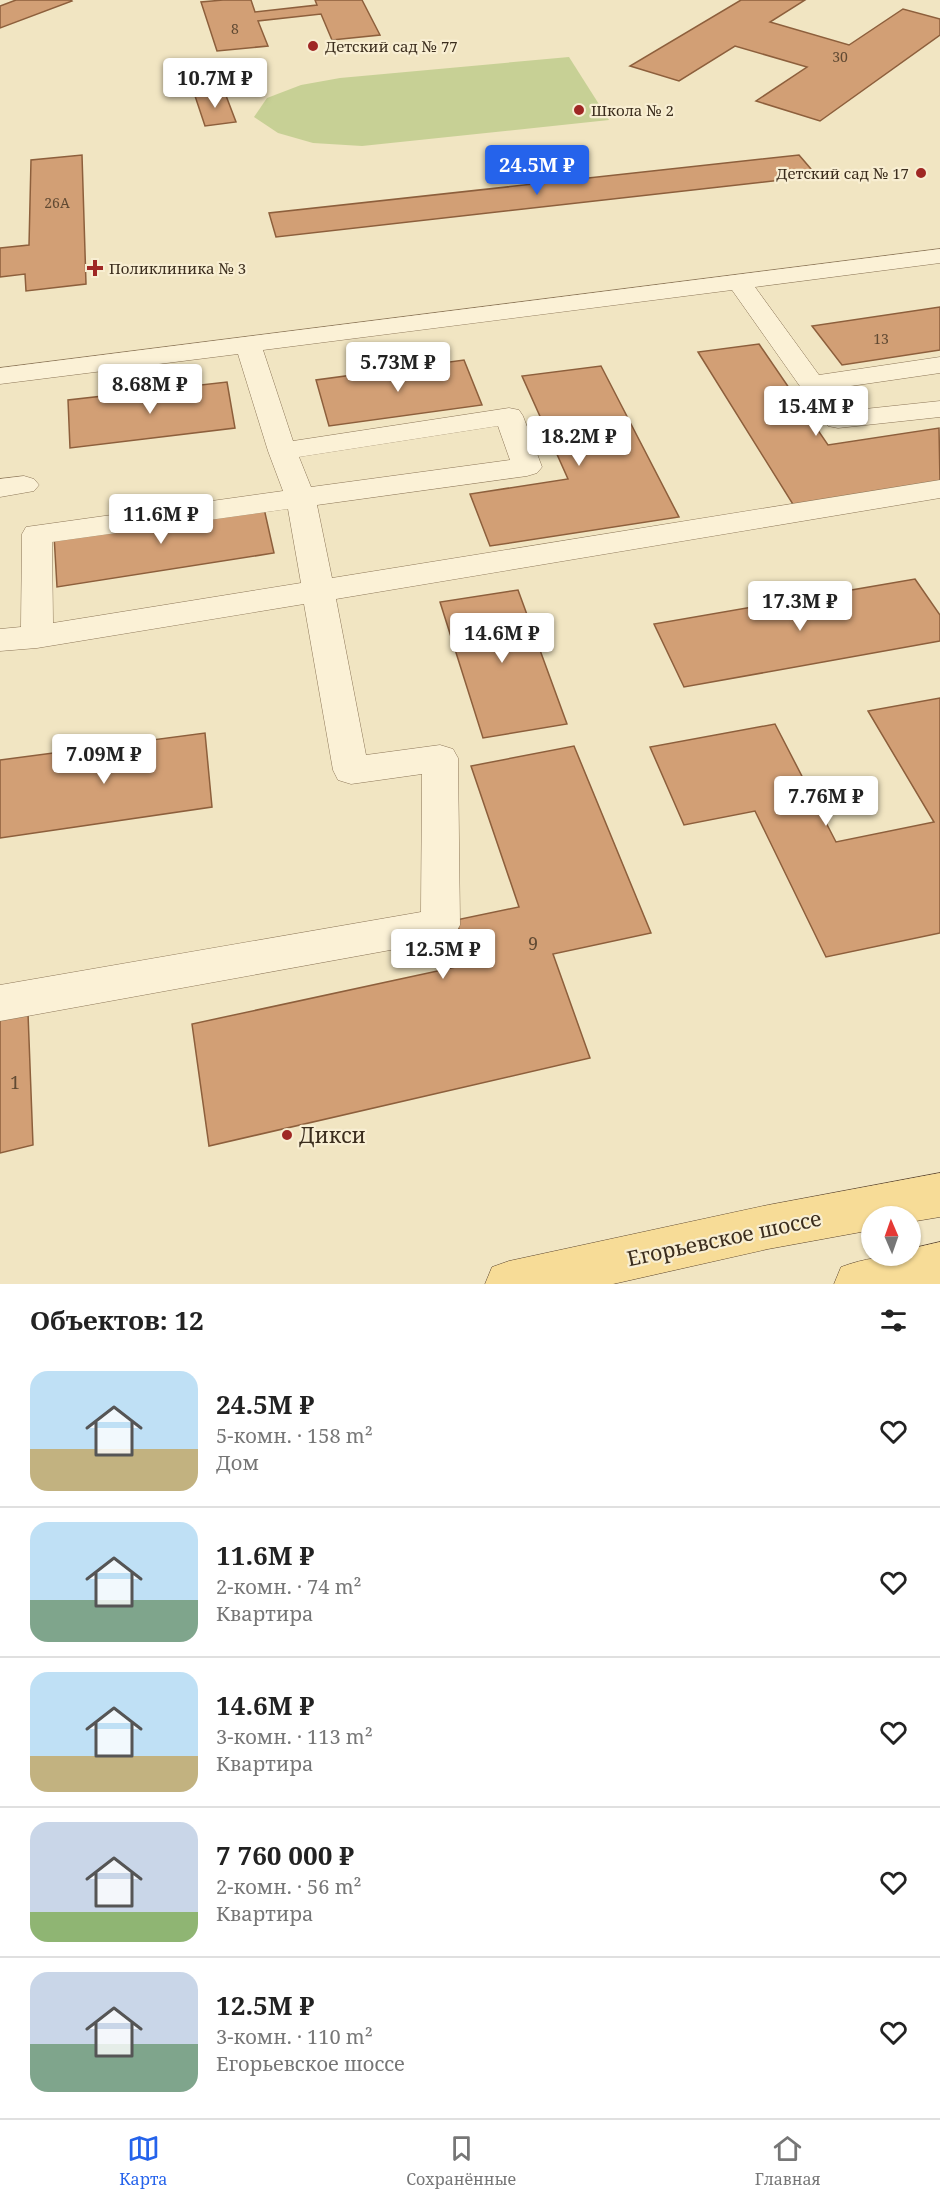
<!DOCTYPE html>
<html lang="ru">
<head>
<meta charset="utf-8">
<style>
  :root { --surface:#fff; --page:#f6f6f6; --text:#222; --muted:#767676; --line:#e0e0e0; --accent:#2563eb }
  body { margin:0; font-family:"Noto Serif",serif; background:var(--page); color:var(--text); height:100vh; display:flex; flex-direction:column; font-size:22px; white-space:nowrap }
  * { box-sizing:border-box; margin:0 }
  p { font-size:20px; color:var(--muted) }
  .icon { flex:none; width:33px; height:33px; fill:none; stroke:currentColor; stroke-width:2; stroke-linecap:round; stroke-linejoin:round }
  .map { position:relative; height:1284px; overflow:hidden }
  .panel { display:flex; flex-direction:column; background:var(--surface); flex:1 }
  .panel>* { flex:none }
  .needle { width:39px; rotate:358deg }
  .buttons { position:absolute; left:861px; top:1206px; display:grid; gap:12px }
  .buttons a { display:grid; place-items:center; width:60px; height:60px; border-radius:50%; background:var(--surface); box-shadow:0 2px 4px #0004; font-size:30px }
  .price { position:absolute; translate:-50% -51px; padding:0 14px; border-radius:6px; background:#fff; color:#222; font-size:20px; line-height:39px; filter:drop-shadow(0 2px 3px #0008) }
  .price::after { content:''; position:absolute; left:50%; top:36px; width:18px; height:14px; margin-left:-9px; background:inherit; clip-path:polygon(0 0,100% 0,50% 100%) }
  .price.on { background:var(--accent); color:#fff }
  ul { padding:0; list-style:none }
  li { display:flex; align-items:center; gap:18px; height:150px; padding:0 30px }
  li+li { border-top:2px solid var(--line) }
  li span { display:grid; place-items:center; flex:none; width:168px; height:120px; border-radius:18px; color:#555 }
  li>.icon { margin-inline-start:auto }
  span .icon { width:72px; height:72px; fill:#fffc; stroke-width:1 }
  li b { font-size:26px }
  h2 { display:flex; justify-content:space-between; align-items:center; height:72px; padding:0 30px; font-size:26px }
  .dock { display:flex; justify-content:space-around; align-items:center; height:84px; border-top:2px solid var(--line); background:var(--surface); font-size:16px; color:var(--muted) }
  .dock a { display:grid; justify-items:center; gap:3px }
  .dock .on { color:var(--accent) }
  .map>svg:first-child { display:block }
</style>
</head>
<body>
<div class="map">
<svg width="940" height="1284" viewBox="0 0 940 1284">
  <rect width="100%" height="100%" fill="#f1e5c2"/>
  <path fill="#c7d095" d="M 569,57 L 609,120 L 362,146 L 313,143 L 278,133 L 254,117 L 267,98 L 301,85 L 340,78 Z"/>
  <path fill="#d29f75" stroke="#8d5f3c" stroke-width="1.5" d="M 16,0 L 71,0 L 72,1 L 0,28 L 0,6 Z
    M 223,0 L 251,0 L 255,12 L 317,5 L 315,0 L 362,0 L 380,35 L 332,40 L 321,14 L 258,21 L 268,46 L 217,51 L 201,2 Z
    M 741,0 L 805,0 L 770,22 L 849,45 L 903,9 L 940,19 L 940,35 L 820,121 L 756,101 L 807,67 L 735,46 L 679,81 L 630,66 Z
    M 225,93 L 236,122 L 205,126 L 195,96 Z
    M 82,155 L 86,284 L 26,291 L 25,274 L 0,277 L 0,248 L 29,245 L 31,160 Z
    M 799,155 L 817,176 L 276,237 L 269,213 Z
    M 940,307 L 940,350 L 842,365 L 812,326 Z
    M 759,344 L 828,445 L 939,428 L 940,483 L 794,506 L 698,352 Z
    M 464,360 L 482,405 L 329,426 L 316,380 Z
    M 601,366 L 679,517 L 490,546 L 470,494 L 568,479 L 522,376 Z
    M 227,382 L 235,428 L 70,448 L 68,400 Z
    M 263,504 L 274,553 L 57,587 L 54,535 Z
    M 915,579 L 940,615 L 940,641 L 684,687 L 654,624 Z
    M 518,590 L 567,724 L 483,738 L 440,602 Z
    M 940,698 L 940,933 L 826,957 L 755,811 L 684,825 L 650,747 L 775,724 L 836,842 L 934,822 L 868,711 Z
    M 205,733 L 212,807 L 0,838 L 0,760 Z
    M 574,746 L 651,933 L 553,954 L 590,1058 L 209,1146 L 192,1024 L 470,964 L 456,920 L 519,907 L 471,766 Z
    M 28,1013 L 33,1145 L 0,1153 L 0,1019 Z"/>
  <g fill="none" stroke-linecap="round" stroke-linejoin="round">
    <defs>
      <path id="minor" d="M 940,249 L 940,263 L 755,287 L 819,375 L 940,357 L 940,373 L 830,389 L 846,411 L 940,401 L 940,417 L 838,428 L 828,426 L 732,290 L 263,350 L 293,441 L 509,408 L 519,410 L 523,416 L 542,467 L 537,473 L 527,476 L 317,505 L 332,578 L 940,480 L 940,498 L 336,599 L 366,755 L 440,745 L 453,749 L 458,758 L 460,925 L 454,936 L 440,941 L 0,1021 L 0,985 L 421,912 L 422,774 L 351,784 L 338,780 L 333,770 L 304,604 L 37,648 L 0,651 L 0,629 L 21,627 L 22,534 L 26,527 L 283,491 L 268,451 L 238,354 L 0,384 L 0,368 ZM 498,426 L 510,460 L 311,487 L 299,457 ZM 288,509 L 301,583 L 53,623 L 52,542 Z
        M 24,476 L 34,479 L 39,485 L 34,491 L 0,497 L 0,479 Z"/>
      <path id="major" d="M 940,1173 L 940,1217 L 910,1222 L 910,1216 L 872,1216 L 872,1230 L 768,1249 L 613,1284 L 485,1284 L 492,1267 L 509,1261 L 768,1205 Z
        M 940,1242 L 940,1284 L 834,1284 L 841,1267 C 865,1258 885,1256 910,1256 L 910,1249 Z"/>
    </defs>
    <use href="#minor" stroke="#8c7658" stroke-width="1"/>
    <use href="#major" stroke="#5a432c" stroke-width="1"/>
    <use href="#minor" fill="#fbf1d6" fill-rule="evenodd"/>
    <use href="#major" fill="#f7dc97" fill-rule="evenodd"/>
  </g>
  <g fill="#9f2724" stroke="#f8eed2" stroke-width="2">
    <circle cx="313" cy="46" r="6"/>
    <circle cx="579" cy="110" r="6"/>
    <circle cx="921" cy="173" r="6"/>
    <path d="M92 259h6v6h6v6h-6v6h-6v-6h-6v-6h6z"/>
    <circle cx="287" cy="1135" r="6"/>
  </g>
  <g text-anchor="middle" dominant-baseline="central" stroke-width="4.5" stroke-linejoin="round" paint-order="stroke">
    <g font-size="14" fill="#614a33">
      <text x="235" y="28">8</text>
      <text x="840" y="56">30</text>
      <text x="57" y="202">26А</text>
      <text x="881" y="338">13</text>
    </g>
    <g font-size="15" fill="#3b2d1d" stroke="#f8eed2" text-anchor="start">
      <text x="325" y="46">Детский сад № 77</text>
      <text x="591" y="110">Школа № 2</text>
      <text x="909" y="173" text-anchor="end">Детский сад № 17</text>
      <text x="109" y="268">Поликлиника № 3</text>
    </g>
    <g font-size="18" fill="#614a33">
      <text x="533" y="943">9</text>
      <text x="15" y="1082">1</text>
    </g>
    <g font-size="21" fill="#3b2d1d" stroke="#f8eed2" text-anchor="start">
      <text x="299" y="1135">Дикси</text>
    </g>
    <g font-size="21" fill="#3b2d1d" stroke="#f8eed2">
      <text transform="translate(724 1238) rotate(-12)">Егорьевское шоссе</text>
    </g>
  </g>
</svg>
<div class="buttons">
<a><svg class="needle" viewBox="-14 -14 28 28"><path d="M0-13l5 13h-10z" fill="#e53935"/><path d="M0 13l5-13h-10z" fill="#767676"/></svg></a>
</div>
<b class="price" style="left:215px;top:109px">10.7M ₽</b>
<b class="price on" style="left:537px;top:196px">24.5M ₽</b>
<b class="price" style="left:398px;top:393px">5.73M ₽</b>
<b class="price" style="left:150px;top:415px">8.68M ₽</b>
<b class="price" style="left:816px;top:437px">15.4M ₽</b>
<b class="price" style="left:579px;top:467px">18.2M ₽</b>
<b class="price" style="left:161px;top:545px">11.6M ₽</b>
<b class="price" style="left:800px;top:632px">17.3M ₽</b>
<b class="price" style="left:502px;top:664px">14.6M ₽</b>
<b class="price" style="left:104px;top:785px">7.09M ₽</b>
<b class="price" style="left:826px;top:827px">7.76M ₽</b>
<b class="price" style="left:443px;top:980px">12.5M ₽</b>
</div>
<section class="panel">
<h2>Объектов: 12<svg class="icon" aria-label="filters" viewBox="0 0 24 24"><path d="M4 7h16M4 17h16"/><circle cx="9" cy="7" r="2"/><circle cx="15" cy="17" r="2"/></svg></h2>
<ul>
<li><span style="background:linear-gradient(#bfe0f5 65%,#c2b280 0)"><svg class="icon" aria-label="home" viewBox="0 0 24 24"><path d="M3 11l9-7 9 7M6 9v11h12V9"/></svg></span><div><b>24.5M ₽</b><p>5-комн. · 158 m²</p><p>Дом</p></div><svg class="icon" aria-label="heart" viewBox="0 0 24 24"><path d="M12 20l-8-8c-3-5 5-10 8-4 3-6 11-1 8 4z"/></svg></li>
<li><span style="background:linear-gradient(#bfe0f5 65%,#7fa58c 0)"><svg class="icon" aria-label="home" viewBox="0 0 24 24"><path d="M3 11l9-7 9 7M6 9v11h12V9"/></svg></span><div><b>11.6M ₽</b><p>2-комн. · 74 m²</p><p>Квартира</p></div><svg class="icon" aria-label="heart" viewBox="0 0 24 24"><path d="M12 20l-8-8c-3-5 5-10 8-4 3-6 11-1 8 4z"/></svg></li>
<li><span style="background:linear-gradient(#bfe0f5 70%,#c2b280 0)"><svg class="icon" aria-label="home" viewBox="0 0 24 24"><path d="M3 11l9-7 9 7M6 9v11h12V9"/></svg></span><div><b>14.6M ₽</b><p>3-комн. · 113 m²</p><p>Квартира</p></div><svg class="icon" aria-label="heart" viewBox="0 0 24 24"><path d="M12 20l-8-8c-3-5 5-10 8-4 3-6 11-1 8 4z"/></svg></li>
<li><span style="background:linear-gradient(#c9d6e8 75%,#8fb573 0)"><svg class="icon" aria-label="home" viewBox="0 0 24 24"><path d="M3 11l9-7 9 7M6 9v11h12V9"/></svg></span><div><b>7 760 000 ₽</b><p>2-комн. · 56 m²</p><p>Квартира</p></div><svg class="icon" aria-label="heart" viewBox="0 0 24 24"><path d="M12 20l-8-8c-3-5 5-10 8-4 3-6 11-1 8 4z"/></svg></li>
<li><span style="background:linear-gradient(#c9d6e8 60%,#7fa58c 0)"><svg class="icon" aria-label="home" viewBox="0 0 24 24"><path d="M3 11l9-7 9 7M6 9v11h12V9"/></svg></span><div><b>12.5M ₽</b><p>3-комн. · 110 m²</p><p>Егорьевское шоссе</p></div><svg class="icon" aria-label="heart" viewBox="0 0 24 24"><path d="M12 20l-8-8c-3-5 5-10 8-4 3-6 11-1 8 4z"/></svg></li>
</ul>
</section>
<nav class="dock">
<a class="on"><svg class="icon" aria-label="map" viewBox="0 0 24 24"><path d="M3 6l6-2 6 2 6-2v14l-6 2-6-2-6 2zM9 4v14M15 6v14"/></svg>Карта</a>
<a><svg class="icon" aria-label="saved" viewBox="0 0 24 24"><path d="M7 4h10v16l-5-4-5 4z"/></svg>Сохранённые</a>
<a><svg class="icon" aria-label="home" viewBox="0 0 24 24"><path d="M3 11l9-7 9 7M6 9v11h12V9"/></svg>Главная</a>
</nav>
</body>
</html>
